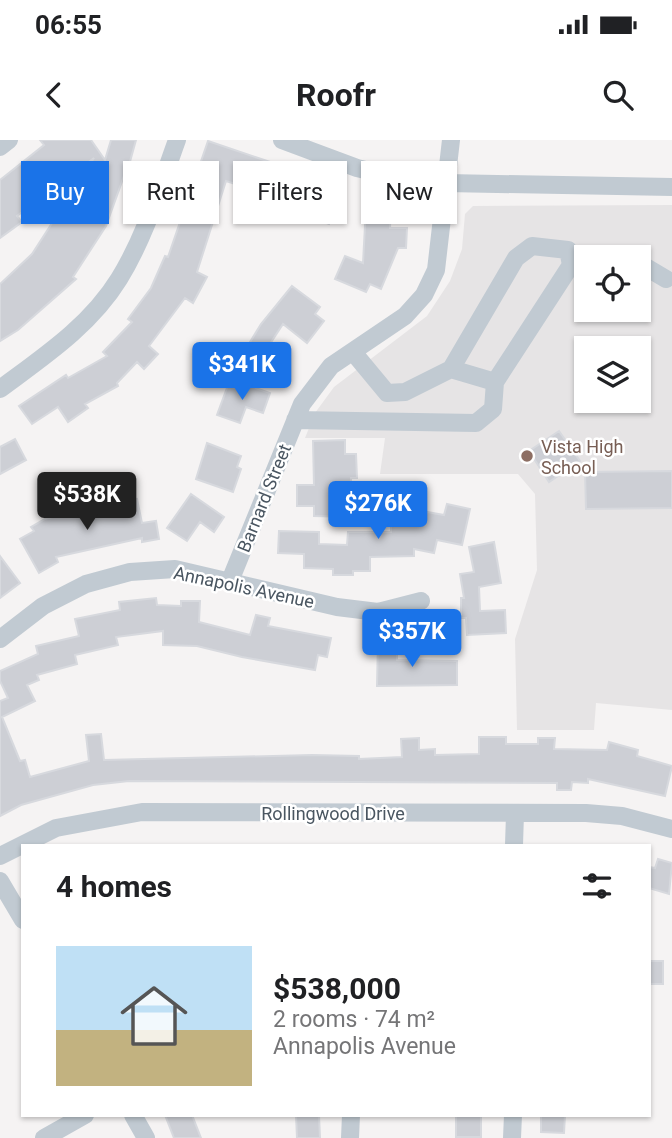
<!DOCTYPE html>
<html lang="en">
<head>
<meta charset="utf-8">
<style>
  :root { --surface:#fff; --page:#f6f6f6; --text:#202124; --muted:#757577; --line:#e0e0e0; --accent:#1a73e8 }
  body { margin:0; font-family:Roboto,sans-serif; background:var(--page); color:var(--text); height:100vh; display:flex; flex-direction:column; font-size:26px; white-space:nowrap }
  * { box-sizing:border-box; margin:0 }
  p { font-size:23px; color:var(--muted) }
  .icon { flex:none; width:38px; height:38px; fill:none; stroke:currentColor; stroke-width:2; stroke-linecap:round; stroke-linejoin:round }
  .map { position:relative; flex:1; overflow:hidden }
  .sheet { position:absolute; left:21px; top:704px; width:630px; height:273px; display:flex; flex-direction:column; background:var(--surface); border-radius:0px; box-shadow:0 2px 5px #0004 }
  .sheet>* { flex:none }
  .hud { position:absolute; left:21px; top:21px; width:630px; height:63px; display:flex; gap:14px }
  .tools { position:absolute; left:574px; top:105px; display:grid; gap:14px }
  .tools a { display:grid; place-items:center; width:77px; height:77px; border-radius:0px; background:var(--surface); box-shadow:0 2px 5px #0004; font-size:35px }
  .price { position:absolute; translate:-50% -60px; padding:0 16px; border-radius:7px; background:var(--accent); color:#fff; font-size:23px; line-height:46px; filter:drop-shadow(0 2px 4px #0008) }
  .price::after { content:''; position:absolute; left:50%; top:42px; width:21px; height:16px; margin-left:-10px; background:inherit; clip-path:polygon(0 0,100% 0,50% 100%) }
  .price.active { background:#222; color:#fff }
  ul { padding:0; list-style:none }
  li { display:flex; align-items:center; gap:21px; height:175px; padding:0 35px }
  li+li { border-top:2px solid var(--line) }
  li span { display:grid; place-items:center; flex:none; width:196px; height:140px; border-radius:0px; color:#555 }
  li>.icon { margin-inline-start:auto }
  span .icon { width:84px; height:84px; fill:#fffc; stroke-width:1 }
  li b { font-size:30px }
  h2 { display:flex; justify-content:space-between; align-items:center; height:84px; padding:0 35px; font-size:30px }
  .tag { padding:0 24px; border-radius:0px; background:var(--surface); box-shadow:0 2px 5px #0004; font-size:24px; line-height:63px }
  .tag.active { background:var(--accent); color:#fff }
  .status { display:flex; justify-content:space-between; align-items:center; height:49px; padding:0 35px; background:var(--surface); direction:ltr }
  .status svg { height:19px; fill:currentColor }
  header { display:flex; justify-content:space-between; align-items:center; height:91px; padding:0 35px; background:var(--surface); font-size:32px; font-weight:700 }
  .map>svg:first-child { display:block }
</style>
</head>
<body>
<div class="status"><b>06:55</b><svg viewBox="0 0 49 12"><path d="M0 12V9h3v3zM5 12V6h3v6zM10 12V3h3v9zM15 12V0h3v12zM26 1h20v11H26zM47 4h2v5h-2z"/></svg></div>
<header><svg class="icon" aria-label="back" viewBox="0 0 24 24"><path d="M15 5l-7 7 7 7"/></svg>Roofr<svg class="icon" aria-label="search" viewBox="0 0 24 24"><circle cx="10" cy="10" r="6"/><path d="M15 15l6 6"/></svg></header>
<div class="map">
<svg width="672" height="998" viewBox="0 0 672 998">
  <rect width="100%" height="100%" fill="#f5f3f3"/>
  <path fill="#e6e4e5" fill-rule="evenodd" d="M 672,65 L 672,570 L 596,563 L 594,590 L 517,590 L 515,499 L 537,430 L 535,354 L 518,334 L 380,334 L 385,298 L 305,298 L 315,273 L 334,247 L 427,176 L 450,141 L 462,109 L 465,74 L 473,66 ZM 586,117 L 639,117 L 639,170 L 586,170 ZM 586,208 L 639,208 L 639,261 L 586,261 Z"/>
  <path fill="#cdcfd5" stroke="#d7d9de" stroke-width="2" d="M 40,0 L 91,0 L 105,20 L 111,0 L 136,0 L 126,36 L 124,36 L 106,86 L 73,137 L 76,139 L 18,190 L 0,201 L 0,144 L 32,114 L 94,18 L 17,76 L 22,82 L 0,98 L 0,40 L 44,5 Z
    M 208,1 L 270,22 L 260,52 L 226,41 L 197,132 L 207,137 L 193,163 L 185,158 L 149,206 L 158,214 L 144,229 L 137,222 L 117,243 L 118,246 L 85,264 L 88,268 L 68,282 L 58,267 L 32,284 L 19,266 L 66,235 L 68,238 L 107,216 L 103,212 L 132,182 L 128,179 L 151,148 L 165,116 L 168,117 Z
    M 293,40 L 339,57 L 329,84 L 283,67 Z
    M 366,67 L 391,68 L 390,88 L 407,88 L 406,108 L 398,108 L 381,149 L 370,144 L 366,152 L 335,139 L 345,116 L 363,123 Z
    M 292,146 L 320,167 L 315,174 L 324,181 L 307,203 L 283,184 L 268,207 L 289,220 L 277,238 L 241,217 L 261,184 Z
    M 239,242 L 270,253 L 263,273 L 246,267 L 240,283 L 217,275 L 228,245 L 237,249 Z
    M 559,291 L 580,321 L 549,342 L 529,311 Z
    M 15,299 L 26,320 L 0,334 L 0,307 Z
    M 345,300 L 345,314 L 356,314 L 357,338 L 351,338 L 350,377 L 314,376 L 314,366 L 297,366 L 297,345 L 314,345 L 313,301 Z
    M 207,303 L 241,316 L 237,327 L 241,329 L 233,352 L 196,339 Z
    M 672,331 L 672,368 L 586,369 L 585,332 Z
    M 191,354 L 224,377 L 214,392 L 200,382 L 187,401 L 167,388 Z
    M 137,359 L 142,383 L 156,381 L 159,399 L 142,402 L 142,398 L 56,417 L 58,422 L 39,433 L 20,399 L 34,391 L 31,387 L 45,379 L 93,366 Z
    M 447,364 L 470,369 L 462,405 L 437,400 L 434,413 L 414,409 L 414,416 L 370,417 L 370,431 L 353,431 L 353,435 L 333,435 L 333,429 L 304,428 L 304,414 L 278,413 L 279,391 L 319,392 L 319,404 L 347,405 L 348,392 L 391,392 L 391,376 L 426,375 L 427,372 L 444,375 Z
    M 494,402 L 501,443 L 479,447 L 480,471 L 505,470 L 506,493 L 467,495 L 466,478 L 461,478 L 461,458 L 464,458 L 460,434 L 474,432 L 469,407 Z
    M 0,416 L 20,443 L 0,458 Z
    M 156,458 L 157,465 L 181,466 L 181,461 L 200,461 L 199,482 L 250,495 L 256,475 L 270,478 L 268,486 L 331,498 L 327,517 L 318,515 L 315,530 L 242,517 L 197,506 L 163,505 L 163,491 L 116,497 L 118,505 L 75,515 L 77,524 L 37,535 L 39,540 L 27,545 L 35,561 L 2,577 L 20,621 L 25,620 L 30,637 L 89,621 L 86,595 L 101,594 L 104,620 L 312,615 L 359,616 L 359,619 L 402,617 L 401,599 L 419,598 L 419,610 L 435,609 L 435,615 L 479,614 L 479,597 L 506,597 L 506,604 L 538,604 L 538,598 L 555,598 L 554,609 L 607,610 L 609,602 L 638,610 L 637,616 L 672,626 L 665,656 L 588,639 L 588,643 L 572,642 L 571,650 L 557,650 L 557,643 L 129,641 L 93,645 L 21,665 L 0,676 L 0,561 L 8,558 L 0,541 L 0,531 L 38,514 L 36,506 L 79,496 L 75,479 L 120,470 L 119,462 Z
    M 378,500 L 397,501 L 397,520 L 457,521 L 457,545 L 377,546 Z
    M 658,719 L 672,723 L 669,754 L 649,748 L 649,727 L 655,728 Z
    M 649,821 L 663,821 L 663,844 L 649,844 Z
    M 165,975 L 192,975 L 201,998 L 174,998 Z
    M 296,975 L 319,975 L 320,998 L 297,998 Z
    M 456,975 L 481,975 L 481,997 L 456,997 Z
    M 541,975 L 565,975 L 564,993 L 541,992 Z"/>
  <g fill="none" stroke-linecap="round" stroke-linejoin="round">
    <path stroke="#c1cad2" stroke-width="18" d="M 282,0 L 357,28 L 402,39 L 446,43 L 672,47
      M 0,7 L 9,0
      M 639,123 L 666,139
      M 451,229 L 495,242
      M 0,249 C 43,217 90,186 119,139 C 145,97 160,47 177,0
      M 295,280 L 476,283 L 493,269 L 495,242 L 571,125 L 568,110 L 532,106 L 516,118 L 451,229 L 405,252 L 387,253 L 353,212
      M 230,441 L 302,264 L 331,226 L 405,176 L 424,155 L 436,130 L 451,0
      M 0,499 L 43,466 L 86,444 L 130,432 L 175,429 L 337,467 L 378,472 L 421,461
      M 514,705 L 515,674
      M 0,716 L 56,688 L 142,672 L 586,673 L 622,676 L 672,689
      M 0,741 L 23,780
      M 133,975 L 146,998
      M 44,998 L 85,975
      M 350,998 L 351,975
      M 512,998 L 513,975"/>
  </g>
  <circle fill="#8d6e63" stroke="#fff" stroke-width="2.5" cx="527" cy="316" r="7"/>
  <g text-anchor="middle" dominant-baseline="central" stroke-width="5" stroke-linejoin="round" paint-order="stroke">
    <g font-size="18" fill="#785e54" stroke="#fff" text-anchor="start">
      <text x="541" y="306">Vista High<tspan x="541" dy="21">School</tspan></text>
    </g>
    <g font-size="18" fill="#4a5661" stroke="#fff">
      <text transform="translate(264 358) rotate(-68)">Barnard Street</text>
      <text transform="translate(244 447) rotate(12)">Annapolis Avenue</text>
      <text x="333" y="673">Rollingwood Drive</text>
    </g>
  </g>
</svg>
<div class="tools">
<a><svg class="icon" aria-label="locate" viewBox="0 0 24 24"><circle cx="12" cy="12" r="6"/><path d="M12 2v4M12 18v4M2 12h4M18 12h4"/></svg></a>
<a><svg class="icon" aria-label="layers" viewBox="0 0 24 24"><path d="M12 4l9 5-9 5-9-5zM3 14l9 5 9-5"/></svg></a>
</div>
<b class="price" style="left:242px;top:262px">$341K</b>
<b class="price active" style="left:87px;top:392px">$538K</b>
<b class="price" style="left:378px;top:401px">$276K</b>
<b class="price" style="left:412px;top:529px">$357K</b>
<div class="hud">
<a class="tag active">Buy</a>
<a class="tag">Rent</a>
<a class="tag">Filters</a>
<a class="tag">New</a>
</div>
<section class="sheet">
<h2>4 homes<svg class="icon" aria-label="filters" viewBox="0 0 24 24"><path d="M4 7h16M4 17h16"/><circle cx="9" cy="7" r="2"/><circle cx="15" cy="17" r="2"/></svg></h2>
<ul>
<li><span style="background:linear-gradient(#bfe0f5 60%,#c2b280 0)"><svg class="icon" aria-label="home" viewBox="0 0 24 24"><path d="M3 11l9-7 9 7M6 9v11h12V9"/></svg></span><div><b>$538,000</b><p>2 rooms · 74 m²</p><p>Annapolis Avenue</p></div></li>
</ul>
</section>
</div>
</body>
</html>
